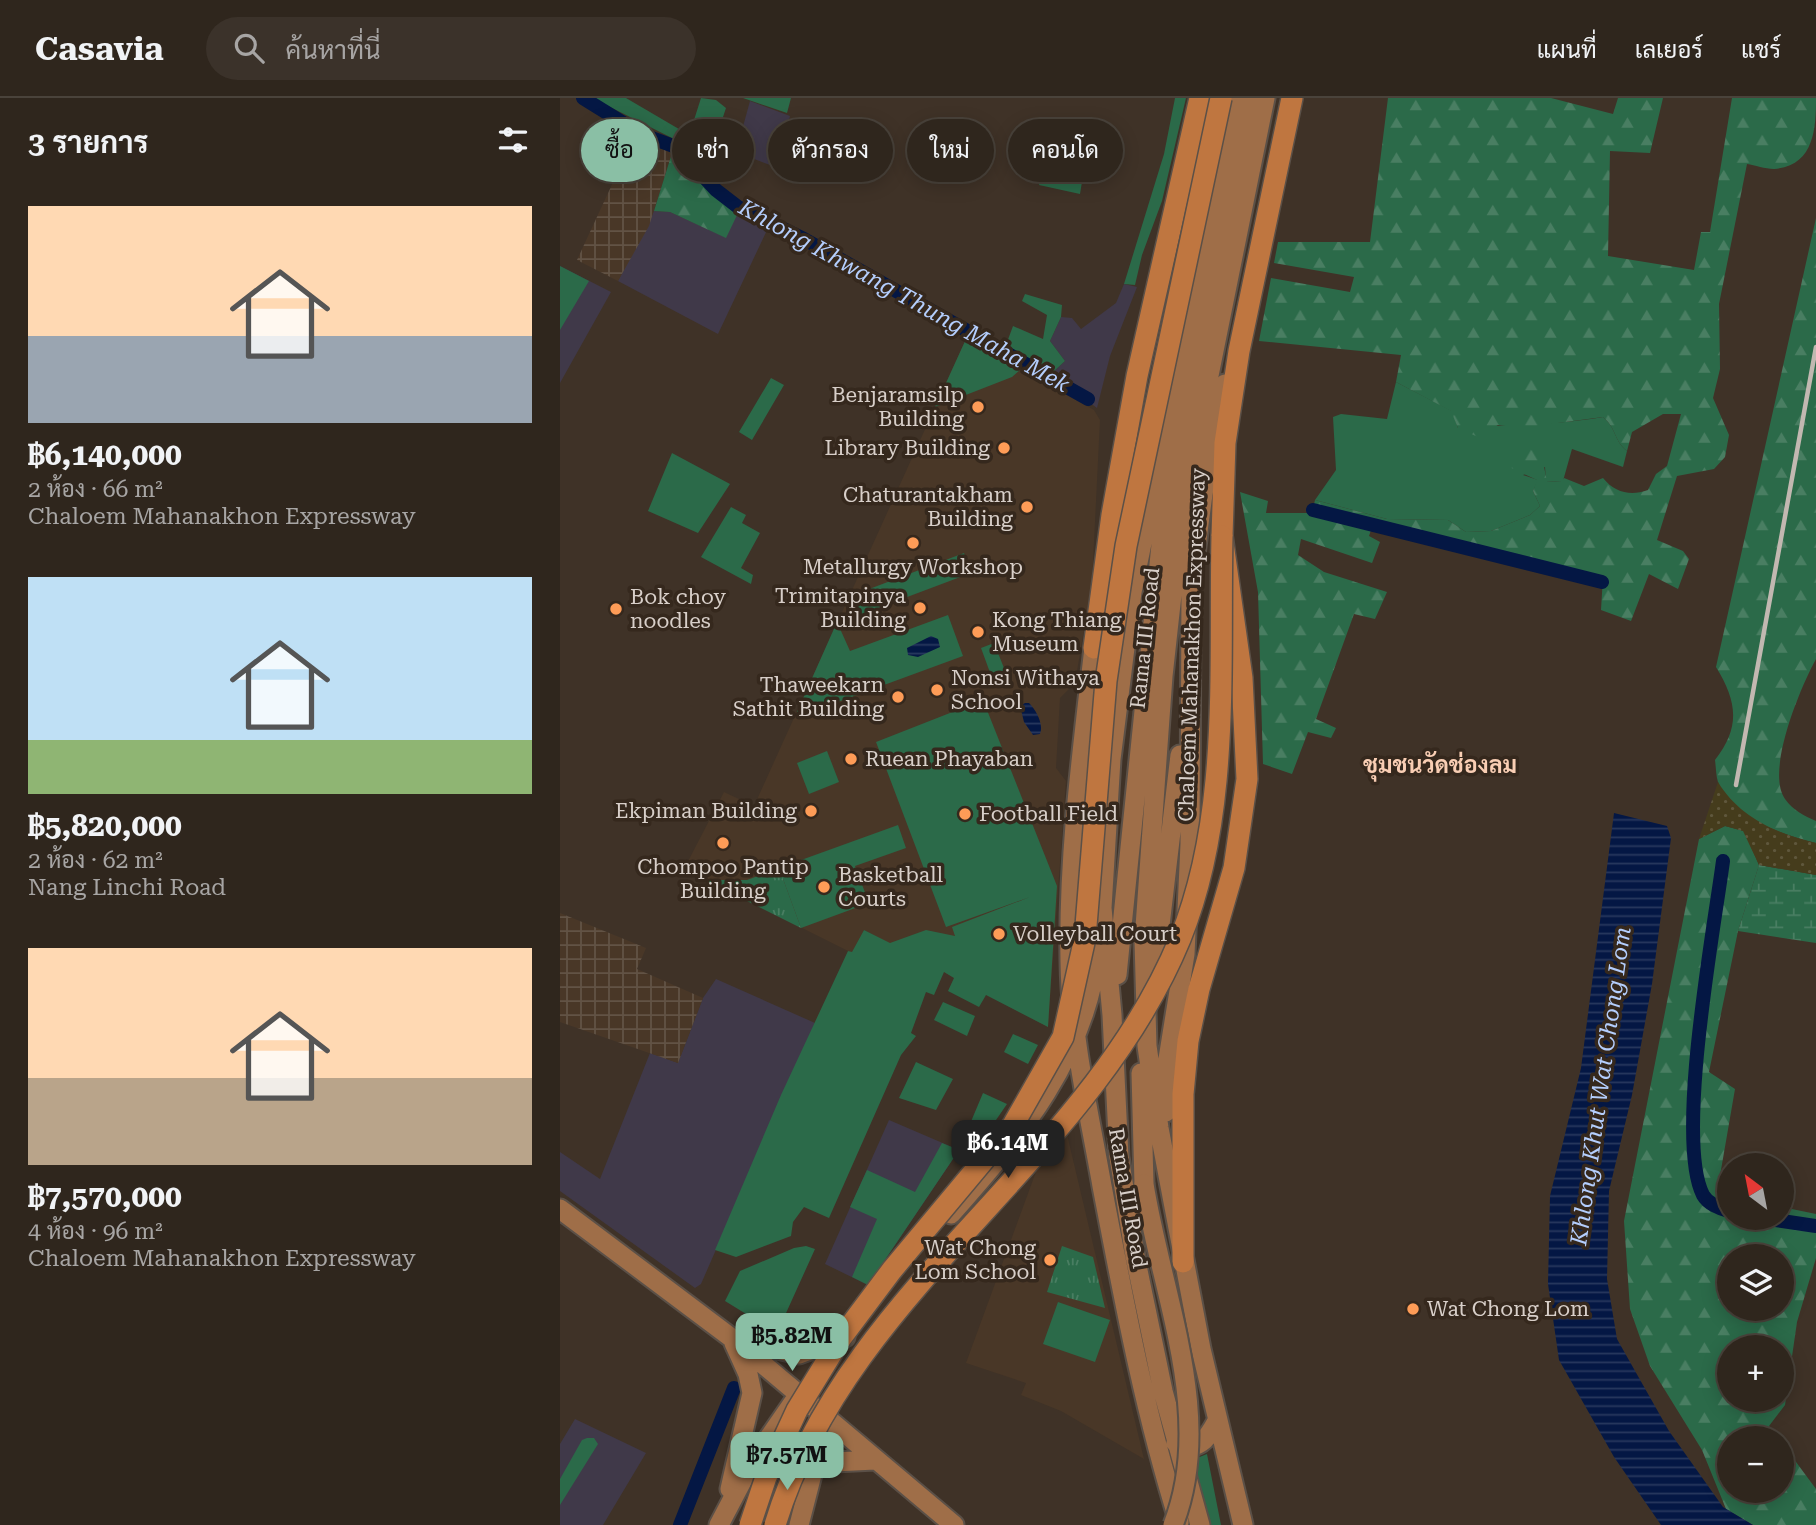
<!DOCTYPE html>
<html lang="th">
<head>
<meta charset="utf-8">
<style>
  :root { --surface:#2f261d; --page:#3b322a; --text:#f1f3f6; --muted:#a7a5a4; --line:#4a433b; --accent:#8abfa5 }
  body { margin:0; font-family:"Roboto Serif",Sarabun,serif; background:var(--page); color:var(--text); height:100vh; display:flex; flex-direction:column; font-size:26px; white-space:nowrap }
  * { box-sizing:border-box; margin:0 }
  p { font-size:23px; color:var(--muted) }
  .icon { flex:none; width:38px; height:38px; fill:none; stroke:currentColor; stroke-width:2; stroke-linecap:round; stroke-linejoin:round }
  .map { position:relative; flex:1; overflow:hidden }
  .drawer { display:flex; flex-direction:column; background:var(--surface); width:560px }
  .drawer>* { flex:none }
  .hud { position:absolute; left:21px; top:21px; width:665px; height:63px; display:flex; gap:14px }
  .needle { width:46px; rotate:328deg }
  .fabs { position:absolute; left:1157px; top:1055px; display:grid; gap:14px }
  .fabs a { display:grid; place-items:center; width:77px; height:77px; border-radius:50%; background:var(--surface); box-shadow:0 4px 18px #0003,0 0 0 2px var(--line); font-size:35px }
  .price { position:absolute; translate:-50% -60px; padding:0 16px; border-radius:14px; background:var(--accent); color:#111; font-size:23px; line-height:46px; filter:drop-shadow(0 2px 4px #0008) }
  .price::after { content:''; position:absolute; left:50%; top:42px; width:21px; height:16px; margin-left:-10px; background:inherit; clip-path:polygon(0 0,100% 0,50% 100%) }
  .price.active { background:#222; color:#fff }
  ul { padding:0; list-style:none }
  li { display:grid; align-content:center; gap:14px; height:371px; padding:0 28px }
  li span { display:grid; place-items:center; height:217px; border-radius:0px; color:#555 }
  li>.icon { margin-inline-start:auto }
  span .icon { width:126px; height:126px; fill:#fffc; stroke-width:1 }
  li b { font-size:30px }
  h2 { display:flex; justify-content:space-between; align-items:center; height:84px; padding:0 28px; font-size:30px }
  .tag { padding:0 24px; border-radius:32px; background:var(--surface); box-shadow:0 4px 18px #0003,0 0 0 2px var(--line); font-size:24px; line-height:63px }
  .tag.active { background:var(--accent); color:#111 }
  header { display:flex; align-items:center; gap:42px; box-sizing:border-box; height:98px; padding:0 35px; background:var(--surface); border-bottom:2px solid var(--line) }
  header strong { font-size:33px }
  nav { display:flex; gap:38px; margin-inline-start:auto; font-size:24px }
  .search { width:490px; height:63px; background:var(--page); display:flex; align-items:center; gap:18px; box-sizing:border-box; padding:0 24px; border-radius:38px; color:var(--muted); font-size:26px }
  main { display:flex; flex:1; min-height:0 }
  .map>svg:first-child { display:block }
</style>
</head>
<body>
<header>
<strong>Casavia</strong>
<div class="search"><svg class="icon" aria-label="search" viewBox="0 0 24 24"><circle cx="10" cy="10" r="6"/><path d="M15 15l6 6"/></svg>ค้นหาที่นี่</div>
<nav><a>แผนที่</a><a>เลเยอร์</a><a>แชร์</a></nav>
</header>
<main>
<section class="drawer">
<h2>3 รายการ<svg class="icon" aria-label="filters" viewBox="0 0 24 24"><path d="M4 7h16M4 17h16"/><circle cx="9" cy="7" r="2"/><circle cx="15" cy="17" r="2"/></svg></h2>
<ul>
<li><span style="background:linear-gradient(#ffd9b3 60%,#9aa5b1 0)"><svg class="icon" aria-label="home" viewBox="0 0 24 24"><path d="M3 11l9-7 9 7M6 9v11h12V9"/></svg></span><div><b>฿6,140,000</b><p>2 ห้อง · 66 m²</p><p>Chaloem Mahanakhon Expressway</p></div></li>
<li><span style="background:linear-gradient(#bfe0f5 75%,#8fb573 0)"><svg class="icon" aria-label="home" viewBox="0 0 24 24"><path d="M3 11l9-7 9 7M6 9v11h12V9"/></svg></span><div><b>฿5,820,000</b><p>2 ห้อง · 62 m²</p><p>Nang Linchi Road</p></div></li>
<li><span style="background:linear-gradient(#ffd9b3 60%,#b9a48a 0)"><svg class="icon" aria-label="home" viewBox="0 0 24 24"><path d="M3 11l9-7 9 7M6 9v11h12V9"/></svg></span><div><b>฿7,570,000</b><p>4 ห้อง · 96 m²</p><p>Chaloem Mahanakhon Expressway</p></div></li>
</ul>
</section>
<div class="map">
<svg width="1256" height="1427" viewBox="0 0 1256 1427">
  <defs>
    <pattern id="industrial-grid" width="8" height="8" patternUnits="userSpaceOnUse" patternTransform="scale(1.75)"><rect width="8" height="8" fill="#493727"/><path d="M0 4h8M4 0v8" fill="none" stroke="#625345"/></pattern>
    <pattern id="forest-firs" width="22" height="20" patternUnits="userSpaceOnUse" patternTransform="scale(1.75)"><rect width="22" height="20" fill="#2b6a49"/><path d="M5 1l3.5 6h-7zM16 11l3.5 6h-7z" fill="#497e62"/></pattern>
    <pattern id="wetland-marsh" width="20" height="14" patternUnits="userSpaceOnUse" patternTransform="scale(1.75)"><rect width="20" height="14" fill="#2b6a49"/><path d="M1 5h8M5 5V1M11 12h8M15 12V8" fill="none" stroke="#497e62"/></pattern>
    <pattern id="sand-dots" width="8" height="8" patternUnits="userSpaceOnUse" patternTransform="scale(1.75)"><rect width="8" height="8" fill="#453c1c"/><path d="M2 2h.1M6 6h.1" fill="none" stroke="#5f573c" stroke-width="1.8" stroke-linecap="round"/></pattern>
    <pattern id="park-tufts" width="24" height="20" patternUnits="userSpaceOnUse" patternTransform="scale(1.75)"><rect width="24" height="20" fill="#2b6a49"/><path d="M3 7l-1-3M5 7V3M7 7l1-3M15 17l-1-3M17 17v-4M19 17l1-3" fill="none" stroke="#497e62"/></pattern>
    <pattern id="water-rules" width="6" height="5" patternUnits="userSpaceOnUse" patternTransform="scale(1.75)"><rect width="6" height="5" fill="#041744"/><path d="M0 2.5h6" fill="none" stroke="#28385e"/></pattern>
  </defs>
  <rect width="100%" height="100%" fill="#3f3227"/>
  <path fill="#403949" d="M 190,3 L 230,18 L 218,70 L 176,54 Z
    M 94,113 L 110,114 L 165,139 L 179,113 L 208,130 L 158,236 L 58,183 Z
    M 0,168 L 51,194 L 0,285 Z
    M 564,186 L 577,189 L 550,258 L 537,310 L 491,276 L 505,263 L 490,243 L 501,219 L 512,220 L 521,231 L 556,205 Z
    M 156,881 L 255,925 L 141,1186 L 135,1190 L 0,1093 L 0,1054 L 40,1081 L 90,955 L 118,965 L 143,900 Z
    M 329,1022 L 399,1052 L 308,1187 L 265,1166 Z
    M 15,1321 L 86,1355 L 43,1427 L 0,1427 L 0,1346 Z"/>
  <path fill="url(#industrial-grid)" d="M 74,39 L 112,55 L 89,128 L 58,183 L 17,162 Z
    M 0,815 L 86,850 L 77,871 L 143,900 L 118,965 L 0,924 Z"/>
  <path fill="#493727" d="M 406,241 L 534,312 L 540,322 L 532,485 L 515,585 L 500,600 L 496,670 L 506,683 L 488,929 L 304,832 L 292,855 L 124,771 L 164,694 L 194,708 Z
    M 505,1028 L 584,1361 L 501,1313 L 461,1297 L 466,1285 L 406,1265 L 481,1060 Z"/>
  <path fill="#2b6a49" d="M 32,0 L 66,0 L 124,34 L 118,43 Z
    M 141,0 L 156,2 L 166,10 L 159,31 L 134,22 Z
    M 183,0 L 231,0 L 227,15 Z
    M 615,0 L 626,0 L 602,103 L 582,157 L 575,187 L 564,186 L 604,56 Z
    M 492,31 L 529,42 L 520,96 L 479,87 Z
    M 0,168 L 29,183 L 0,232 Z
    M 465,196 L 502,207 L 501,219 L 490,243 L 505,263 L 491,276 L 446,247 L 453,228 L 483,241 L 487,217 L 462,203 Z
    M 406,241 L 461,271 L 452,279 L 375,309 Z
    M 211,280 L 224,287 L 192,342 L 179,334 Z
    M 836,284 L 892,313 L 898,330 C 949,326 991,328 1043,319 C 1056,329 1054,343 1067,353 L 1063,369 L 1012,351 L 1003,383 L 986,384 L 985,369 L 963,377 L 978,382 L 973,393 L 980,408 L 970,417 L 931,433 L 906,434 L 888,422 L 827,421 L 755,402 L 776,372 L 773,319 L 781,316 L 827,321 Z
    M 112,355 L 170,386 L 138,435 L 88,413 Z
    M 171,409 L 186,417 L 182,425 L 200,435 L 181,470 L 193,477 L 191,486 L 141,459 Z
    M 404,455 L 411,475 L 294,519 L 304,493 Z
    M 388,517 L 403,558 L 245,616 L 237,614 L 277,524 L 290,553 Z
    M 434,545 L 446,575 L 432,580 L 421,550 Z
    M 423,602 L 497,788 L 488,929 L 426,897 L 419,909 L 388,893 L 394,880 L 384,874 L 374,897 L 366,894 L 351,935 L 356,938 L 341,957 L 269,1120 L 244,1109 L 233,1124 L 231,1138 L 176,1159 L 155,1152 L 221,997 L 288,853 L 292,854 L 304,832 L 330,845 L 366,832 L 395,838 L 392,829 L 470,799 L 386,829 L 316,644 Z
    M 267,653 L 279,684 L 249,696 L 237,665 Z
    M 338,727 L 346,750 L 295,768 L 309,805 L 241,830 L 219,770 Z
    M 145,782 L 187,782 L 187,803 Z
    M 383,904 L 415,918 L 407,938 L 374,922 Z
    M 453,936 L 478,947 L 468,966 L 444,954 Z
    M 356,964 L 393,981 L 376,1012 L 339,1000 Z
    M 423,995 L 447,1006 L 412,1057 L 393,1061 L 308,1187 L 292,1179 L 317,1121 L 290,1109 L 307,1072 L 355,1094 L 382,1045 L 399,1052 Z
    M 246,1148 L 255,1151 L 217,1235 L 165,1203 L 180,1173 L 234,1150 Z
    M 498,1204 L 550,1222 L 535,1264 L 483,1246 Z
    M 27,1340 L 34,1340 L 38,1346 L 0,1407 L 0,1381 L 22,1342 Z
    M 647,1356 L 661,1427 L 649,1427 L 632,1367 L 632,1362 Z"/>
  <path fill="url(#forest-firs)" fill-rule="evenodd" d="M 828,0 L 991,0 L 1053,16 L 1058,0 L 1103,0 L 1090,55 L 1050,53 L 1048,158 L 1134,172 L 1141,134 L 1150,134 L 1172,0 L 1256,0 C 1256,31 1254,68 1214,71 C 1205,71 1195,67 1187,66 L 1159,206 L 1160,271 L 1153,300 L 1169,337 L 1165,359 L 1154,371 L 1117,378 L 1097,442 L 1123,453 L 1129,461 L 1118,491 L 1089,476 L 1071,523 L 1041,512 L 1043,479 L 814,423 L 809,438 L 820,444 L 812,465 L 741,441 L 738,457 L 764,474 L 827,494 L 815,521 L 794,516 L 756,621 L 776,630 L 771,640 L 748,634 L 732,676 L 703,666 L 698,494 L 680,394 L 708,403 L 706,415 L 752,415 L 755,402 L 827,421 L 888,422 L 906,434 L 931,433 L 970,417 L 980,408 L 973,393 L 977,382 L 945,367 L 950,351 L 968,347 L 981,353 L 987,384 L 1002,383 L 1004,380 L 1024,388 L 1043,380 C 1055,395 1071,398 1088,392 L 1096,376 L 1107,368 L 1121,316 L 1103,316 L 1072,334 L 1067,353 C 1054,343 1056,329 1043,319 L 961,330 L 938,327 L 918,339 L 898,330 L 891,313 L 836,284 L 841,257 L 699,243 L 711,180 L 790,194 L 794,179 L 714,165 L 718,144 L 810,144 Z
    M 116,53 L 155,94 L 179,113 L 166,140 L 110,114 L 94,113 L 112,55 Z
    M 1256,120 L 1256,561 C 1241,588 1205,673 1225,701 C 1233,712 1244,718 1256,723 L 1256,745 C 1223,737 1172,720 1158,684 C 1156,678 1156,669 1155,662 C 1181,629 1177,603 1156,569 Z
    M 1165,728 L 1184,733 L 1199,767 L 1178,833 L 1149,974 L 1175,991 L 1157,1095 L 1169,1098 L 1169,1120 L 1222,1120 L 1222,1109 L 1256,1116 L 1256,1160 L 1237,1224 L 1225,1307 L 1209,1328 L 1218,1340 L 1169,1340 L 1169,1393 L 1222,1393 L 1222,1345 L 1256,1391 L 1256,1427 L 1193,1427 L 1166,1411 L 1142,1352 L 1090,1268 L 1070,1211 L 1064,1123 L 1139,741 ZM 1169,1158 L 1222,1158 L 1222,1211 L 1169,1211 ZM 1169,1250 L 1222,1250 L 1222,1302 L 1169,1302 Z"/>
  <path fill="url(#wetland-marsh)" d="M 1199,767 L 1256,777 L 1256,845 L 1178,833 Z"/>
  <path fill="url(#sand-dots)" d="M 1158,684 C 1179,719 1217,736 1256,745 L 1256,777 L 1199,767 L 1183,733 L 1165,728 L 1139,741 Z"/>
  <path fill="url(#park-tufts)" d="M 219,770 L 241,830 L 187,803 L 187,782 Z
    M 502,1148 L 533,1159 L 545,1210 L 487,1194 Z"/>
  <path fill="url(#water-rules)" d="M 371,538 L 378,541 L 380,549 L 358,559 L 348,557 L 347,550 Z
    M 465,605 L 469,605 C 476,612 484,626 480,636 L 473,637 L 464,624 L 460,608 Z
    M 1054,715 L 1107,728 L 1111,740 L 1092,886 L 1072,997 L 1049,1093 L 1047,1181 L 1057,1241 L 1109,1333 L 1163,1409 L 1193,1427 L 1101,1427 L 1054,1359 L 999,1262 L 988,1186 L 990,1098 L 1021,970 Z"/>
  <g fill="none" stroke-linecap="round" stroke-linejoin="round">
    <path stroke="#041744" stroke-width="14" d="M 23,0 L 81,36 L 116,49 L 156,92 L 178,109 L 244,141 L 528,301
      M 753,412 L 1042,484
      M 1163,763 C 1154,831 1115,1042 1143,1097 C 1148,1106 1159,1110 1169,1113
      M 1202,1120 L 1256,1128
      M 120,1427 L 174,1290"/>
    <defs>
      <path id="major" d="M 542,538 L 534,550 C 522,653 508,759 510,863 C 511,939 529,1014 542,1088 C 564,1203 584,1312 619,1424
        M 595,870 L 620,657
        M 557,877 L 601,447 L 622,324 L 688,0
        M 581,975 L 584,1086
        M 606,1014 L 607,967 L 625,856 L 630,746 L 631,486 L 643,396 L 665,286
        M 0,1111 L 173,1241 L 394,1427
        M 391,1116 C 460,1038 527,958 538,850
        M 174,1241 L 239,1256 L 285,1239
        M 616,1345 C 638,1354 647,1342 657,1323
        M 254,1371 L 274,1364 L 315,1362
        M 170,1391 L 192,1295 L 188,1276 L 174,1245
        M 159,1427 L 192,1364 L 235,1302
        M 239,1427 L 266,1322
        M 640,1427 L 603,1293 L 575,1158 L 559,1059 L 552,917 L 542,810 L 551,661 L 572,494 L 673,0
        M 683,1427 L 641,1251 L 599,1030 L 587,948 L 584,843 L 603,578 L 617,452 L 639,327 L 705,0"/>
      <path id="highway" d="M 534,550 L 552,417 L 577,278 L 640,0
        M 623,1164 L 623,996 L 628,943 L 639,891 L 674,770 L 687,681 L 682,580 L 662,438 L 665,345 L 679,253 L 732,0"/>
    </defs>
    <use href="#major" stroke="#5b5047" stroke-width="23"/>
    <use href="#highway" stroke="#5b5047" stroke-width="24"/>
    <use href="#major" stroke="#9f6e48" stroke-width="19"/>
    <use href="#highway" stroke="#bf7640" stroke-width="21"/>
    <path stroke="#c2b8b1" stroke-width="4.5" d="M 1176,687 L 1256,249"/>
    <defs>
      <path id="major-bridge" d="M 584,1086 C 601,1195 656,1319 613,1427"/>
      <path id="highway-bridge" d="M 190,1427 L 206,1379 L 237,1312 L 281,1240 L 332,1172 L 453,1027 L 503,939 L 525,840 L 546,583 L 566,448 L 661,0
        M 215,1427 C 286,1191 528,1065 620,841 C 671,717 659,569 662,438"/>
    </defs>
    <use href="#major-bridge" stroke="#5b5047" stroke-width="23" stroke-linecap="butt"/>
    <use href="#highway-bridge" stroke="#5b5047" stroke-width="24" stroke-linecap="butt"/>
    <use href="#major-bridge" stroke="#9f6e48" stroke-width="19"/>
    <use href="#highway-bridge" stroke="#bf7640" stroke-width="21"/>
  </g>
  <g fill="#fe9c57" stroke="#35281d" stroke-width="2.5">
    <circle cx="418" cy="309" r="7"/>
    <circle cx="444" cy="350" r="7"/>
    <circle cx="467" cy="409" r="7"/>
    <circle cx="353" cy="445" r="7"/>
    <circle cx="360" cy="510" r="7"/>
    <circle cx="56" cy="511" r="7"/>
    <circle cx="418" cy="534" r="7"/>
    <circle cx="377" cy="592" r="7"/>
    <circle cx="338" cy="599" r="7"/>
    <circle cx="291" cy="661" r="7"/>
    <circle cx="251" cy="713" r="7"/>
    <circle cx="405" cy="716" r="7"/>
    <circle cx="163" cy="745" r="7"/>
    <circle cx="264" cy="789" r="7"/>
    <circle cx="439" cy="836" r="7"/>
    <circle cx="490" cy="1162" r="7"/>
    <circle cx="853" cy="1211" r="7"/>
  </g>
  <g text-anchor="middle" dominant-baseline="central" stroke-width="7" stroke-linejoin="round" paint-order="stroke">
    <g font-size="21" fill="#d8cfc9" stroke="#35281d" text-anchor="start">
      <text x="404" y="297" text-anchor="end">Benjaramsilp<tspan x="404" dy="24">Building</tspan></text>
      <text x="430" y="350" text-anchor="end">Library Building</text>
      <text x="453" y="397" text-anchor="end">Chaturantakham<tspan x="453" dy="24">Building</tspan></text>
      <text x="353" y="469" text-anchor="middle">Metallurgy Workshop</text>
      <text x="346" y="498" text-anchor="end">Trimitapinya<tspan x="346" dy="24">Building</tspan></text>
      <text x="70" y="499">Bok choy<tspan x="70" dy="24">noodles</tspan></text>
      <text x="432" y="522">Kong Thiang<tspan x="432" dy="24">Museum</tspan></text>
      <text x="391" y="580">Nonsi Withaya<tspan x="391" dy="24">School</tspan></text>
      <text x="324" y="587" text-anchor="end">Thaweekarn<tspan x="324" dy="24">Sathit Building</tspan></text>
      <text x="305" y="661">Ruean Phayaban</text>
      <text x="237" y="713" text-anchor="end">Ekpiman Building</text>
      <text x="419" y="716">Football Field</text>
      <text x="163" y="769" text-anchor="middle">Chompoo Pantip<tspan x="163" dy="24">Building</tspan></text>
      <text x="278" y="777">Basketball<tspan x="278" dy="24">Courts</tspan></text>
      <text x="453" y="836">Volleyball Court</text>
      <text x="476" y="1150" text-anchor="end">Wat Chong<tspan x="476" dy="24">Lom School</tspan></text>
      <text x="867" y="1211">Wat Chong Lom</text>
    </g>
    <g font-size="21" fill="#d8cfc9" stroke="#35281d">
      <text transform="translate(585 540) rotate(-84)">Rama III Road</text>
      <text transform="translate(632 547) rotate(-88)">Chaloem Mahanakhon Expressway</text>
      <text transform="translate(568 1100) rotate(80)">Rama III Road</text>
    </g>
    <g font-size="23" font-style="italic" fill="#b4cefd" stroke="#35281d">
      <text transform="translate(344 198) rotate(29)">Khlong Khwang Thung Maha Mek</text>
      <text transform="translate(1041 988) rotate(-82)">Khlong Khut Wat Chong Lom</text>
    </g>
    <g font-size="23" font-weight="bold" fill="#f9ceb4" stroke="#35281d">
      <text x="880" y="667">ชุมชนวัดช่องลม</text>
    </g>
  </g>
</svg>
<div class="fabs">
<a><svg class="needle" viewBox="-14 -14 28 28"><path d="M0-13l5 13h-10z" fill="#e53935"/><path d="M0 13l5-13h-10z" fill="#a7a5a4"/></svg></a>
<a><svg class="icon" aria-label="layers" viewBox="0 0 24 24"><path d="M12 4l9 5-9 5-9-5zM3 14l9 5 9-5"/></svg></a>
<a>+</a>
<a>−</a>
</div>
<b class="price active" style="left:448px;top:1082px">฿6.14M</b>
<b class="price" style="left:232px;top:1275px">฿5.82M</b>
<b class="price" style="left:227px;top:1394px">฿7.57M</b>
<div class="hud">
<a class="tag active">ซื้อ</a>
<a class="tag">เช่า</a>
<a class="tag">ตัวกรอง</a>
<a class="tag">ใหม่</a>
<a class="tag">คอนโด</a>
</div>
</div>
</main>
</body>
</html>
